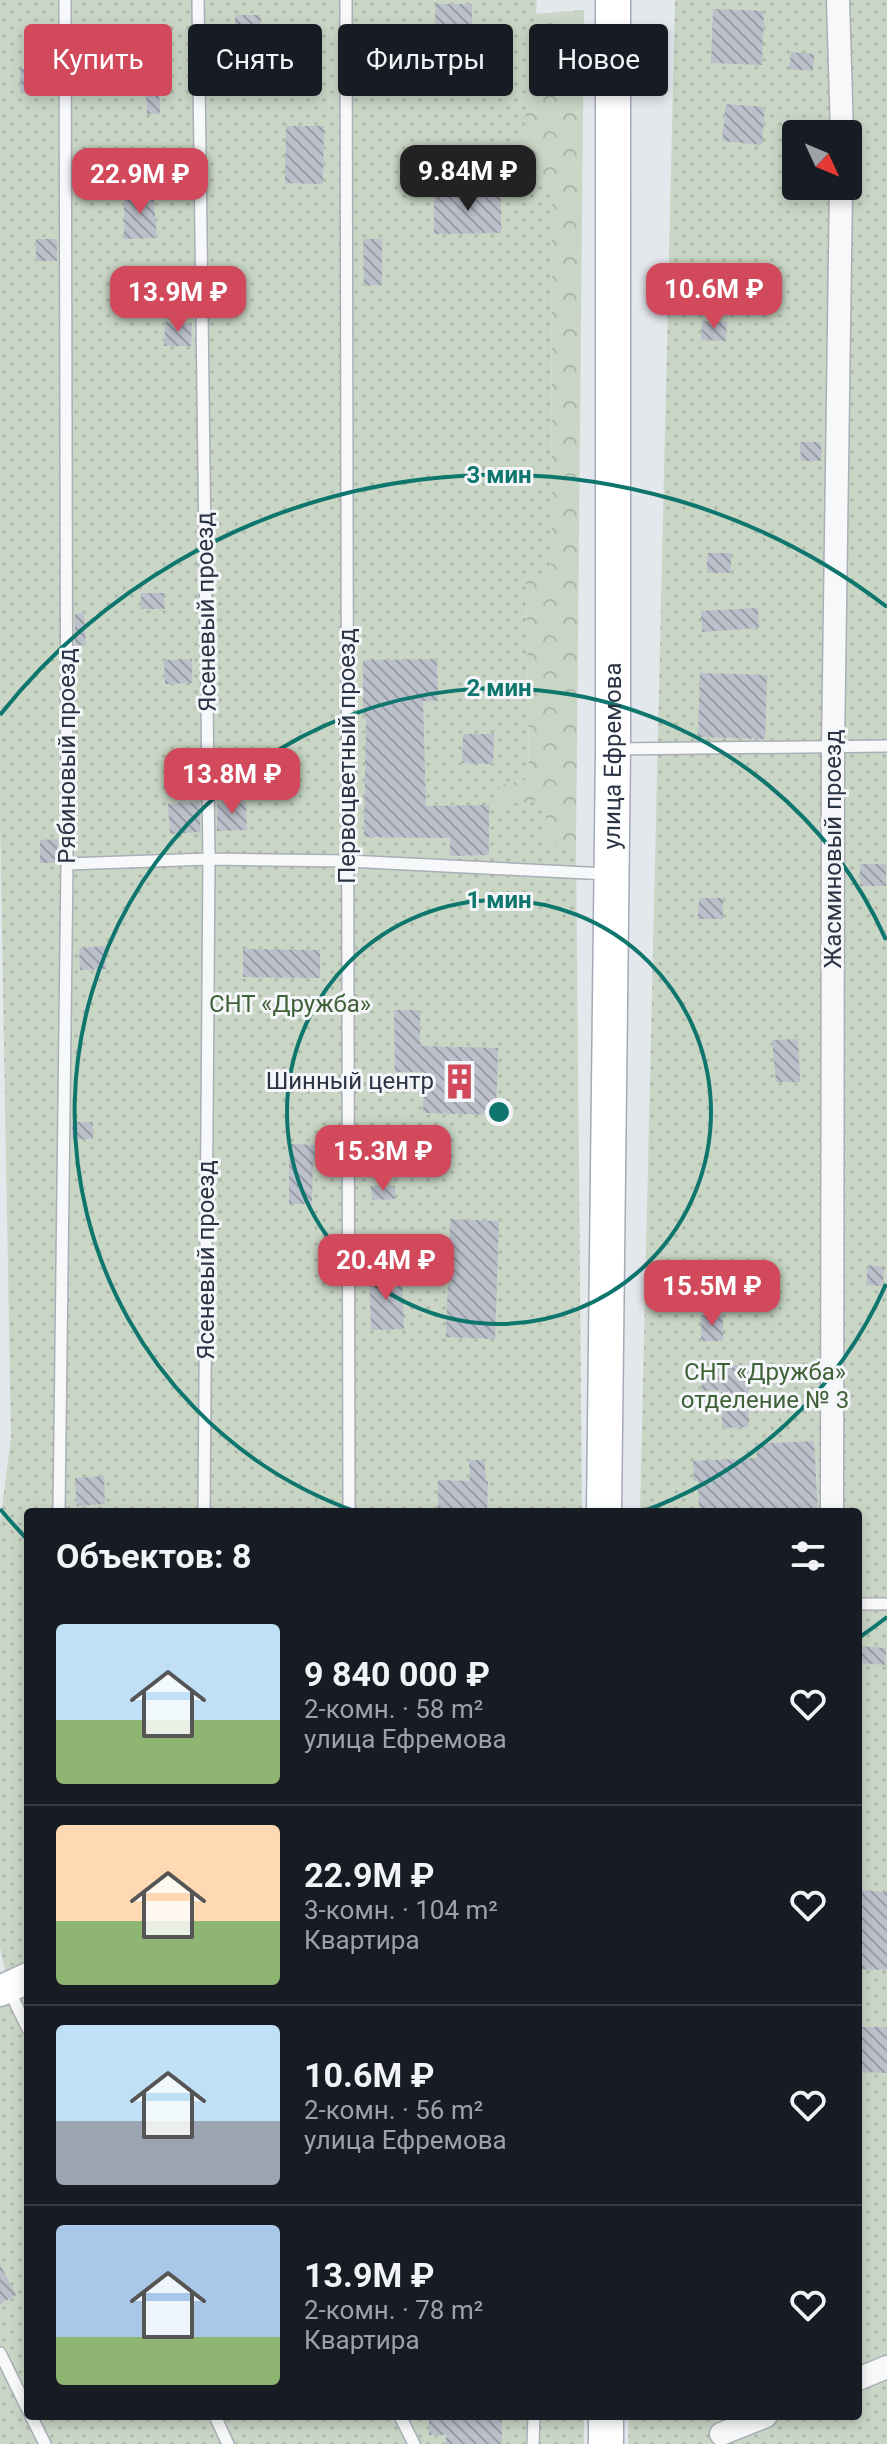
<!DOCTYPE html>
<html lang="ru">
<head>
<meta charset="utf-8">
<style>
  :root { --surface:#171b24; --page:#20242c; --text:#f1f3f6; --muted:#9ea1a6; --line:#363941; --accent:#d1495b }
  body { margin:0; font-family:Roboto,sans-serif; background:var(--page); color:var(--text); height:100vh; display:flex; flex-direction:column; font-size:30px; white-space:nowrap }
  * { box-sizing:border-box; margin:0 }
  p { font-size:26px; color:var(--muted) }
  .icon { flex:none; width:44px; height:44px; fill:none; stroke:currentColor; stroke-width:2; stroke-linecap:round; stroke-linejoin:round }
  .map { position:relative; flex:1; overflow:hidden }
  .panel { position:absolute; left:24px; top:1508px; width:838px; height:912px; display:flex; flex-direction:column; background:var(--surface); border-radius:8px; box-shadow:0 4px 12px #0003 }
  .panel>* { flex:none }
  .banner { position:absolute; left:24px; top:24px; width:840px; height:72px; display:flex; gap:16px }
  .needle { width:52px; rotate:134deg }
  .tools { position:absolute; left:782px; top:120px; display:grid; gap:16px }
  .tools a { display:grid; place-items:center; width:80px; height:80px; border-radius:8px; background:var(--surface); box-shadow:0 4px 12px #0003; font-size:40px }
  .price { position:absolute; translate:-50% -68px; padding:0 18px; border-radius:16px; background:var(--accent); color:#fff; font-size:26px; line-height:52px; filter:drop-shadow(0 2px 4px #0008) }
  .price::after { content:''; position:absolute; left:50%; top:48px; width:24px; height:18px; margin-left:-12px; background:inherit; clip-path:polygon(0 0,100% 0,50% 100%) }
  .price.on { background:#222; color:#fff }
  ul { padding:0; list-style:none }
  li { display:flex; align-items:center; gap:24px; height:200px; padding:0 32px }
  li+li { border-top:2px solid var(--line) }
  li span { display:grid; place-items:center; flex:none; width:224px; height:160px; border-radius:8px; color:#555 }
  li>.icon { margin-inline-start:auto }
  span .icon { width:96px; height:96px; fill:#fffc; stroke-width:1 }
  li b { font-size:34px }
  h2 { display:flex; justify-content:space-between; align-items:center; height:96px; padding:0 32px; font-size:34px }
  .chip { padding:0 28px; border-radius:8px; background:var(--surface); box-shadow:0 4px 12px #0003; font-size:28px; line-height:72px }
  .chip.on { background:var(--accent); color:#fff }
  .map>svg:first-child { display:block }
</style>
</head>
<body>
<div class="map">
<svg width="887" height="2444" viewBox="0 0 887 2444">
  <defs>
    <pattern id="forest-crowns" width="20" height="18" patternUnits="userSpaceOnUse" patternTransform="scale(2)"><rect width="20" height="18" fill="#c9d6c5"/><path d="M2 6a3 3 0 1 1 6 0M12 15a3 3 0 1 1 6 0" fill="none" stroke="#adb8ab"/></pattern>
    <pattern id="garden-dots" width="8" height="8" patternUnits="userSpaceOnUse" patternTransform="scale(2)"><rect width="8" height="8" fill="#c9d6c5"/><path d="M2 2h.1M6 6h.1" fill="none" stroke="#adb8ab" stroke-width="1.8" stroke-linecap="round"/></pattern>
    <pattern id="building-back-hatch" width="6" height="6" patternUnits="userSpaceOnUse" patternTransform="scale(2)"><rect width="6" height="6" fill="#bbc0ca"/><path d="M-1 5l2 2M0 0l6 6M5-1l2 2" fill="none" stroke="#989da6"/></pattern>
  </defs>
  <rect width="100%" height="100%" fill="#e4e7ec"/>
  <path fill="url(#forest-crowns)" d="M 584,10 L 576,848 L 546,843 L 498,807 L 500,785 L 529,779 L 526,579 L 551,573 L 552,189 L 519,182 L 534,14 Z"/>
  <path fill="url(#garden-dots)" fill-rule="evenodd" d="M 0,0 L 537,0 L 519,181 L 552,188 L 551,573 L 526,579 L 529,779 L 500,785 L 498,806 L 546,799 L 546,843 L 576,848 L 582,1512 L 28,1512 L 28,2416 L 584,2416 L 584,2444 L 0,2444 L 0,1991 L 8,1987 L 0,1947 L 0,1523 L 11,1438 L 0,820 Z
    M 675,0 L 887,0 L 887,2444 L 628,2444 L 629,2416 L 858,2416 L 858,1512 L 640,1512 ZM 796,134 L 848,134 L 848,186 L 796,186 Z"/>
  <path fill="url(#building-back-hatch)" d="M 435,4 L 472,4 L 472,61 L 436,61 Z
    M 713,9 L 764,11 L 762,65 L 711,63 Z
    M 235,15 L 260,15 L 261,36 L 235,36 Z
    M 791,52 L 814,54 L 813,71 L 789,69 Z
    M 40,68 L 40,93 L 21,93 L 20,69 Z
    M 146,88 L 159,88 L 160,114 L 147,114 Z
    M 726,104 L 765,107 L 762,145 L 722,141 Z
    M 286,126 L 324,126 L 323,184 L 285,183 Z
    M 153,192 L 157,238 L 124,239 L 124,193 Z
    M 501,192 L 501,233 L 434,234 L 434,193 Z
    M 36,239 L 57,239 L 57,261 L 36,261 Z
    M 363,239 L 382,239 L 382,285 L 364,286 Z
    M 702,321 L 727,322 L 726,341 L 701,340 Z
    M 165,322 L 192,323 L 191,346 L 164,346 Z
    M 800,442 L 821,442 L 821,461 L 801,461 Z
    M 707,553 L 731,553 L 731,573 L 707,573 Z
    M 141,593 L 164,593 L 165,609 L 141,609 Z
    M 758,608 L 759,628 L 702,632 L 701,611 Z
    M 84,613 L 86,645 L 75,645 L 75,614 Z
    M 192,659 L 192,683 L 165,684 L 164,660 Z
    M 437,659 L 438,701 L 423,701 L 426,806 L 489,805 L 489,855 L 450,856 L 450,838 L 364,837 L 366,715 L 363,715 L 363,660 Z
    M 700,673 L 767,675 L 765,739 L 698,737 Z
    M 463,734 L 494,734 L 493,764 L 462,763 Z
    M 246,801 L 247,830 L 217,831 L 217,803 Z
    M 196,802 L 200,804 L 200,832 L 170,834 L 168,804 Z
    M 58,839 L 58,863 L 40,863 L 40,840 Z
    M 860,864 L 886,864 L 886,886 L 860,886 Z
    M 699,898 L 723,898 L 723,919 L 698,919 Z
    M 105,946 L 106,969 L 80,970 L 79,948 Z
    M 243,949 L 320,950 L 320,978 L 243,977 Z
    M 394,1010 L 420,1010 L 420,1046 L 498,1048 L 496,1115 L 423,1113 L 424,1072 L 395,1072 Z
    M 798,1039 L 800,1082 L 776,1082 L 772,1040 Z
    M 72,1122 L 93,1122 L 93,1139 L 72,1139 Z
    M 289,1144 L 317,1145 L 317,1163 L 313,1163 L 312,1204 L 289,1204 Z
    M 371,1186 L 395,1186 L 395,1199 L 372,1200 Z
    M 450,1219 L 499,1221 L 495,1339 L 446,1337 Z
    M 868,1265 L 884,1267 L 883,1286 L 866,1285 Z
    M 402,1275 L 404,1329 L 371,1330 L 369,1276 Z
    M 701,1315 L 723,1315 L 723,1341 L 701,1341 Z
    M 751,1364 L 753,1387 L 748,1388 L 749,1427 L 722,1428 L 721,1390 L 702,1391 L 700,1368 Z
    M 814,1441 L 818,1512 L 699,1512 L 698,1481 L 694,1481 L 693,1461 L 757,1458 L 756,1444 Z
    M 469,1460 L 485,1460 L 485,1481 L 488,1481 L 487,1512 L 438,1512 L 438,1480 L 470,1481 Z
    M 104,1476 L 105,1504 L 77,1506 L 75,1478 Z
    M 859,1646 L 886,1648 L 885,1665 L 858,1663 Z
    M 860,1890 L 887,1892 L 887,1970 L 858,1969 Z
    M 858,2027 L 887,2027 L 887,2073 L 858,2072 Z
    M 0,2264 L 16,2295 L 0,2304 Z
    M 429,2416 L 502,2416 L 502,2444 L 446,2444 L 446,2435 L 429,2435 Z"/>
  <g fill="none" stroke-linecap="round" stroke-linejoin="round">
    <defs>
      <path id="lane" d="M 198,0 L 209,859 L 204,1512
        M 346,0 L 349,1512
        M 617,749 L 887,746
        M 67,864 L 209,859 L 348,861 L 607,874
        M 59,1512 L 67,864 L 65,0
        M 858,1604 L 887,1604
        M 8,1988 L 28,2029
        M 0,2353 L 28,2410
        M 31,2416 L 45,2444
        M 215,2416 L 228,2444
        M 400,2416 L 414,2444
        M 533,2444 L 534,2416"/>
      <path id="street" d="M 838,0 L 842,134
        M 832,1512 L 833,748 L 841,186
        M 858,2379 L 887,2367
        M 721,2434 L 766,2416"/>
      <path id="secondary" d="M 0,1991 L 28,1978"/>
      <g id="primary">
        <path id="s1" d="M 604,1512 L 613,749 L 613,0"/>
        <path d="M 606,2416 L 606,2444"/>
      </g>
    </defs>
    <use href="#lane" stroke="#a9aeb7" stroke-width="14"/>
    <use href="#street" stroke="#a9aeb7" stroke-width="25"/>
    <use href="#secondary" stroke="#a9aeb7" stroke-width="33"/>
    <use href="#primary" stroke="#a3abb8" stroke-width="37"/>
    <use href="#lane" stroke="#f7f8fa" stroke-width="11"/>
    <use href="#street" stroke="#f7f8fa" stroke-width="22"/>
    <use href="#secondary" stroke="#fff" stroke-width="30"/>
    <use href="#primary" stroke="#fff" stroke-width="34"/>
  </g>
  <g fill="none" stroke="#0f766e" stroke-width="4">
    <circle cx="499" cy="1112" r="212"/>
    <path d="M886 1284A424 424 0 0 1 641 1512M357 1512A424 424 0 1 1 886 940"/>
    <path d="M887 1617A637 637 0 0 1 860 1637M26 1538A637 637 0 0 1 0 1509M0 715A637 637 0 0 1 887 607"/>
  </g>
  <defs>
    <symbol id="building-bare" viewBox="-9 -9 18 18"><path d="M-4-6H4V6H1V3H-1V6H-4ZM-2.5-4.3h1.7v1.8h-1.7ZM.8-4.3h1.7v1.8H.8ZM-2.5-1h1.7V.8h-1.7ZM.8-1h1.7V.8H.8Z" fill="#d1495b" stroke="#f4f6f9" stroke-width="2.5" paint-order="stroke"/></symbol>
  </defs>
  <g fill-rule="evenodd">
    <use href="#building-bare" x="434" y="1056" width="51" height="51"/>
  </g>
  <g text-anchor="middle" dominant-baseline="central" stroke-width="6" stroke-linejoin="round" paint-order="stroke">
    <g font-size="24" fill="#2b3445" stroke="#f4f6f9">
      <text transform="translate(206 612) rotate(-91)">Ясеневый проезд</text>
      <text transform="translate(67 756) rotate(-90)">Рябиновый проезд</text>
      <text transform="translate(347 756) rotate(-90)">Первоцветный проезд</text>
      <text stroke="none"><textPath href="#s1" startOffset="756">улица Ефремова</textPath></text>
      <text transform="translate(833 849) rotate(-90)">Жасминовый проезд</text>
      <text transform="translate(206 1260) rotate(-90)">Ясеневый проезд</text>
    </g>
    <g font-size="24" fill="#3f6138" stroke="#f4f6f9">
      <text x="290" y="1004">СНТ «Дружба»</text>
      <text x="765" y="1372">СНТ «Дружба»<tspan x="765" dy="28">отделение № 3</tspan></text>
    </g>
    <g font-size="24" fill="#2b3445" stroke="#f4f6f9" text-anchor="end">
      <text x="434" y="1081">Шинный центр</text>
    </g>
  </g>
  <circle cx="499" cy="1112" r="12" fill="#0f766e" stroke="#f4f6f9" stroke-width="4"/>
  <g font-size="24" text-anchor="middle" font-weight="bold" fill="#0f766e" stroke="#f4f6f9" stroke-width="6" stroke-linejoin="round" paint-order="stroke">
    <text x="499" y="483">3 мин</text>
    <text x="499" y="696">2 мин</text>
    <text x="499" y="908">1 мин</text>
  </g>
</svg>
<div class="tools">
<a><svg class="needle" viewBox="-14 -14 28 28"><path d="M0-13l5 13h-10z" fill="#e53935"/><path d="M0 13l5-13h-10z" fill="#9ea1a6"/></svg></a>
</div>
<b class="price on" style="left:468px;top:213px">9.84M ₽</b>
<b class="price" style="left:140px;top:216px">22.9M ₽</b>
<b class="price" style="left:714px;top:331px">10.6M ₽</b>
<b class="price" style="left:178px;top:334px">13.9M ₽</b>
<b class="price" style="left:232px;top:816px">13.8M ₽</b>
<b class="price" style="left:383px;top:1193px">15.3M ₽</b>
<b class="price" style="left:386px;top:1302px">20.4M ₽</b>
<b class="price" style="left:712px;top:1328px">15.5M ₽</b>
<div class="banner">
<a class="chip on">Купить</a>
<a class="chip">Снять</a>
<a class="chip">Фильтры</a>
<a class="chip">Новое</a>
</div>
<section class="panel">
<h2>Объектов: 8<svg class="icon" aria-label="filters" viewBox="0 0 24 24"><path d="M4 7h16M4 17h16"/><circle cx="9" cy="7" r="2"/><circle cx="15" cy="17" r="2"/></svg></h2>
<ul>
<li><span style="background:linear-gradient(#bfe0f5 60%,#8fb573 0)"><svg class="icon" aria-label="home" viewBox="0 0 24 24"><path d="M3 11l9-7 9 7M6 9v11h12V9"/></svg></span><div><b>9 840 000 ₽</b><p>2-комн. · 58 m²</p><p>улица Ефремова</p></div><svg class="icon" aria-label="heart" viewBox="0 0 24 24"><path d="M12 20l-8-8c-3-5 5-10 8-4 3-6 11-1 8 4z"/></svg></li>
<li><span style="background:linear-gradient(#ffd9b3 60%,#8fb573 0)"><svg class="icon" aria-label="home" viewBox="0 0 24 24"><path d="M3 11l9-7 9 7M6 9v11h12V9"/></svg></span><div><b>22.9M ₽</b><p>3-комн. · 104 m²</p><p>Квартира</p></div><svg class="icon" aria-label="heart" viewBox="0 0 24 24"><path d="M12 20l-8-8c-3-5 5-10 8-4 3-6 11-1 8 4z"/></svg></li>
<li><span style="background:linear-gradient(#bfe0f5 60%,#9aa5b1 0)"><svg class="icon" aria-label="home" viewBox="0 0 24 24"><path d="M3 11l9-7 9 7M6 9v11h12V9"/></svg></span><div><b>10.6M ₽</b><p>2-комн. · 56 m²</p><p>улица Ефремова</p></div><svg class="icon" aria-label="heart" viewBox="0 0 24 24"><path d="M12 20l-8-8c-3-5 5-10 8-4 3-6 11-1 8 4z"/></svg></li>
<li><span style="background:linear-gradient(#a9c7e8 70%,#8fb573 0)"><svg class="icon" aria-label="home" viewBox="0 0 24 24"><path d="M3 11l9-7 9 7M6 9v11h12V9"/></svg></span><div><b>13.9M ₽</b><p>2-комн. · 78 m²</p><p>Квартира</p></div><svg class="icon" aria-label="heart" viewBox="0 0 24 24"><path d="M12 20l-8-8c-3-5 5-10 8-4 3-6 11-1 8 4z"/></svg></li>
</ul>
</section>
</div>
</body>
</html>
